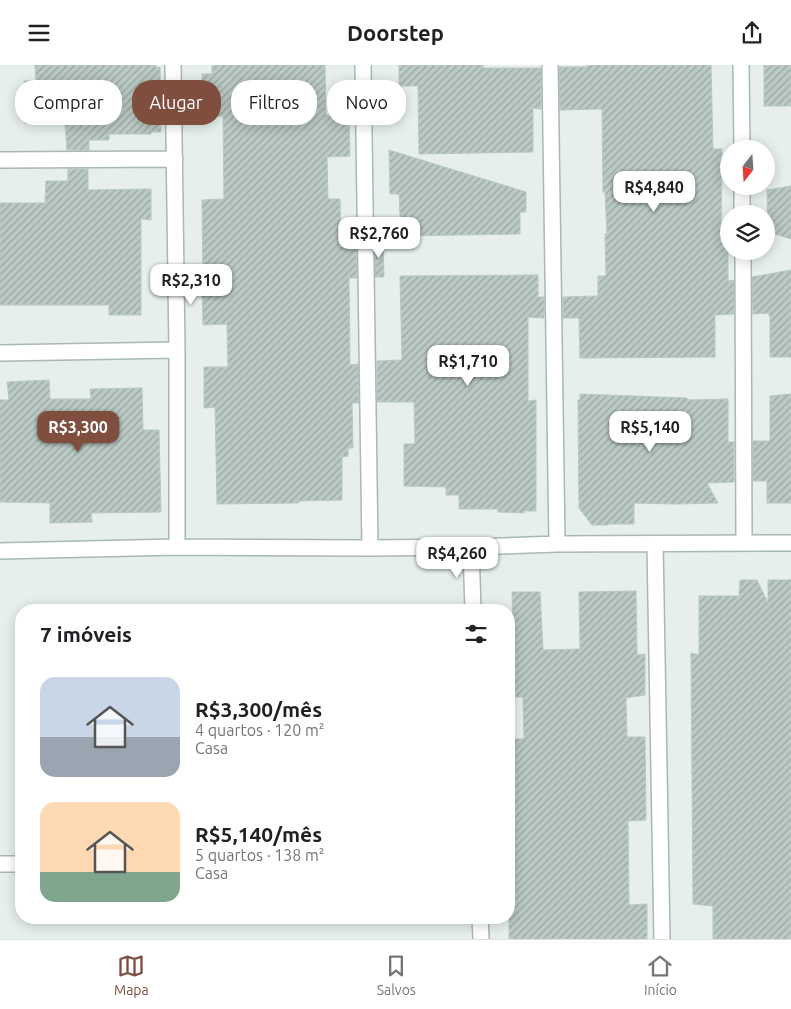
<!DOCTYPE html>
<html lang="pt">
<head>
<meta charset="utf-8">
<style>
  :root { --surface:#fff; --page:#f2f2f2; --text:#202124; --muted:#757577; --line:#e0e0e0; --accent:#7f4e3f }
  body { margin:0; font-family:Ubuntu,sans-serif; background:var(--page); color:var(--text); height:100vh; display:flex; flex-direction:column; font-size:19px; white-space:nowrap }
  * { box-sizing:border-box; margin:0 }
  p { font-size:16px; color:var(--muted) }
  .icon { flex:none; width:28px; height:28px; fill:none; stroke:currentColor; stroke-width:2; stroke-linecap:round; stroke-linejoin:round }
  .map { position:relative; flex:1; overflow:hidden }
  .details { position:absolute; left:15px; top:539px; width:500px; height:320px; display:flex; flex-direction:column; background:var(--surface); border-radius:20px; box-shadow:0 2px 12px #0003 }
  .details>* { flex:none }
  .hud { position:absolute; left:15px; top:15px; width:500px; height:45px; display:flex; gap:10px }
  .needle { width:32px; rotate:197deg }
  .tools { position:absolute; left:720px; top:75px; display:grid; gap:10px }
  .tools a { display:grid; place-items:center; width:55px; height:55px; border-radius:50%; background:var(--surface); box-shadow:0 2px 12px #0003; font-size:25px }
  .price { position:absolute; translate:-50% -42px; padding:0 11px; border-radius:10px; background:#fff; color:#222; font-size:16px; line-height:32px; filter:drop-shadow(0 1px 2px #0008) }
  .price::after { content:''; position:absolute; left:50%; top:30px; width:15px; height:11px; margin-left:-8px; background:inherit; clip-path:polygon(0 0,100% 0,50% 100%) }
  .price.selected { background:var(--accent); color:#fff }
  ul { padding:0; list-style:none }
  li { display:flex; align-items:center; gap:15px; height:125px; padding:0 25px }
  li span { display:grid; place-items:center; flex:none; width:140px; height:100px; border-radius:15px; color:#555 }
  li>.icon { margin-inline-start:auto }
  span .icon { width:60px; height:60px; fill:#fffc; stroke-width:1 }
  li b { font-size:21px }
  h2 { display:flex; justify-content:space-between; align-items:center; height:60px; padding:0 25px; font-size:21px }
  .pill { padding:0 18px; border-radius:20px; background:var(--surface); box-shadow:0 2px 12px #0003; font-size:18px; line-height:45px }
  .pill.selected { background:var(--accent); color:#fff }
  header { display:flex; justify-content:space-between; align-items:center; height:65px; padding:0 25px; background:var(--surface); font-size:22px; font-weight:600 }
  .menu { display:flex; justify-content:space-around; align-items:center; height:70px; border-top:1px solid var(--line); background:var(--surface); font-size:14px; color:var(--muted) }
  .menu a { display:grid; justify-items:center; gap:2px }
  .menu .selected { color:var(--accent) }
  .map>svg:first-child { display:block }
</style>
</head>
<body>
<header><svg class="icon" aria-label="menu" viewBox="0 0 24 24"><path d="M4 6h16M4 12h16M4 18h16"/></svg>Doorstep<svg class="icon" aria-label="share" viewBox="0 0 24 24"><path d="M12 15V3M7 8l5-5 5 5M5 13v7h14v-7"/></svg></header>
<div class="map">
<svg width="791" height="874" viewBox="0 0 791 874">
  <defs>
    <pattern id="building-hatch" width="6" height="6" patternUnits="userSpaceOnUse" patternTransform="scale(1.25)"><rect width="6" height="6" fill="#bbcac4"/><path d="M-1 1l2-2M0 6l6-6M5 7l2-2" fill="none" stroke="#98a6a0"/></pattern>
  </defs>
  <rect width="100%" height="100%" fill="#e6efeb"/>
  <path fill="url(#building-hatch)" stroke="#b8c9c2" d="M 35,0 L 156,0 L 156,3 L 160,2 L 161,67 L 151,67 L 151,69 L 109,69 L 109,75 L 89,75 L 89,85 L 67,85 L 65,58 L 25,58 L 24,16 L 36,16 Z
    M 212,0 L 325,0 L 326,50 L 349,50 L 350,91 L 327,92 L 328,134 L 340,134 L 341,175 L 356,175 L 357,213 L 349,213 L 350,300 L 358,299 L 359,338 L 352,338 L 353,383 L 348,383 L 348,391 L 342,392 L 342,435 L 299,436 L 298,438 L 217,439 L 215,342 L 204,343 L 204,302 L 228,302 L 227,259 L 203,260 L 202,218 L 203,217 L 202,135 L 224,134 L 223,51 L 202,52 L 202,9 L 212,9 Z
    M 399,0 L 483,0 L 483,3 L 541,3 L 541,44 L 533,43 L 533,87 L 419,89 L 418,21 L 399,21 Z
    M 587,0 L 711,0 L 713,84 L 722,84 L 721,167 L 728,167 L 728,216 L 734,215 L 734,249 L 715,250 L 715,292 L 580,293 L 579,253 L 563,253 L 563,232 L 598,231 L 598,211 L 606,211 L 605,169 L 607,169 L 605,127 L 603,127 L 602,44 L 560,45 L 559,2 L 587,2 Z
    M 764,0 L 791,0 L 791,41 L 764,41 Z
    M 389,85 L 526,127 L 526,147 L 520,147 L 520,169 L 401,171 L 399,129 L 390,129 Z
    M 68,104 L 88,104 L 88,125 L 151,124 L 151,155 L 141,154 L 141,250 L 109,250 L 109,240 L 0,240 L 0,138 L 45,138 L 46,116 L 68,116 Z
    M 791,121 L 791,174 L 768,167 L 767,125 Z
    M 375,176 L 383,176 L 384,212 L 375,212 Z
    M 791,205 L 791,292 L 770,292 L 770,251 L 769,251 L 769,248 L 753,249 L 752,212 Z
    M 538,210 L 538,232 L 544,232 L 544,253 L 528,252 L 528,336 L 536,335 L 536,446 L 524,446 L 524,448 L 498,447 L 498,444 L 459,444 L 459,430 L 446,430 L 446,422 L 404,421 L 404,379 L 415,379 L 414,337 L 377,337 L 377,296 L 402,295 L 400,211 Z
    M 49,315 L 50,334 L 91,334 L 90,324 L 142,323 L 143,365 L 159,365 L 161,447 L 91,448 L 92,457 L 50,458 L 50,438 L 0,437 L 0,335 L 9,335 L 7,317 Z
    M 580,329 L 687,333 L 687,335 L 728,334 L 728,377 L 734,377 L 734,417 L 707,418 L 718,438 L 676,439 L 634,438 L 634,459 L 608,459 L 608,460 L 592,460 L 579,443 L 578,335 L 580,335 Z
    M 791,329 L 791,438 L 767,438 L 767,416 L 753,416 L 753,376 L 770,376 L 770,331 Z
    M 740,515 L 757,515 L 768,538 L 768,515 L 791,515 L 791,874 L 713,874 L 713,841 L 693,839 L 691,588 L 699,590 L 699,531 L 739,531 Z
    M 636,526 L 637,590 L 645,589 L 645,630 L 626,633 L 627,672 L 645,672 L 646,755 L 628,756 L 629,840 L 647,839 L 647,874 L 509,874 L 509,674 L 524,674 L 523,632 L 509,632 L 510,572 L 513,572 L 512,527 L 540,527 L 543,585 L 580,584 L 579,527 Z"/>
  <g fill="none" stroke-linecap="round" stroke-linejoin="round">
    <defs>
      <path id="minor" d="M 173,0 L 177,285 L 177,482
        M 363,0 L 370,483
        M 550,0 L 557,479
        M 741,0 L 742,84
        M 0,95 L 175,94
        M 742,121 L 742,149
        M 743,186 L 744,478
        M 0,288 L 177,285
        M 655,479 L 662,874
        M 471,482 L 473,545
        M 0,486 L 177,482 L 370,483 L 471,482 L 557,479 L 791,478
        M 0,799 L 21,799
        M 480,852 L 481,874"/>
    </defs>
    <use href="#minor" stroke="#a8b8b2" stroke-width="18"/>
    <use href="#minor" stroke="#fff" stroke-width="15"/>
  </g>
</svg>
<div class="tools">
<a><svg class="needle" viewBox="-14 -14 28 28"><path d="M0-13l5 13h-10z" fill="#e53935"/><path d="M0 13l5-13h-10z" fill="#757577"/></svg></a>
<a><svg class="icon" aria-label="layers" viewBox="0 0 24 24"><path d="M12 4l9 5-9 5-9-5zM3 14l9 5 9-5"/></svg></a>
</div>
<b class="price" style="left:654px;top:148px">R$4,840</b>
<b class="price" style="left:379px;top:194px">R$2,760</b>
<b class="price" style="left:191px;top:241px">R$2,310</b>
<b class="price" style="left:468px;top:322px">R$1,710</b>
<b class="price selected" style="left:78px;top:388px">R$3,300</b>
<b class="price" style="left:650px;top:388px">R$5,140</b>
<b class="price" style="left:457px;top:514px">R$4,260</b>
<div class="hud">
<a class="pill">Comprar</a>
<a class="pill selected">Alugar</a>
<a class="pill">Filtros</a>
<a class="pill">Novo</a>
</div>
<section class="details">
<h2>7 imóveis<svg class="icon" aria-label="filters" viewBox="0 0 24 24"><path d="M4 7h16M4 17h16"/><circle cx="9" cy="7" r="2"/><circle cx="15" cy="17" r="2"/></svg></h2>
<ul>
<li><span style="background:linear-gradient(#c9d6e8 60%,#9aa5b1 0)"><svg class="icon" aria-label="home" viewBox="0 0 24 24"><path d="M3 11l9-7 9 7M6 9v11h12V9"/></svg></span><div><b>R$3,300/mês</b><p>4 quartos · 120 m²</p><p>Casa</p></div></li>
<li><span style="background:linear-gradient(#ffd9b3 70%,#7fa58c 0)"><svg class="icon" aria-label="home" viewBox="0 0 24 24"><path d="M3 11l9-7 9 7M6 9v11h12V9"/></svg></span><div><b>R$5,140/mês</b><p>5 quartos · 138 m²</p><p>Casa</p></div></li>
</ul>
</section>
</div>
<nav class="menu">
<a class="selected"><svg class="icon" aria-label="map" viewBox="0 0 24 24"><path d="M3 6l6-2 6 2 6-2v14l-6 2-6-2-6 2zM9 4v14M15 6v14"/></svg>Mapa</a>
<a><svg class="icon" aria-label="saved" viewBox="0 0 24 24"><path d="M7 4h10v16l-5-4-5 4z"/></svg>Salvos</a>
<a><svg class="icon" aria-label="home" viewBox="0 0 24 24"><path d="M3 11l9-7 9 7M6 9v11h12V9"/></svg>Início</a>
</nav>
</body>
</html>
